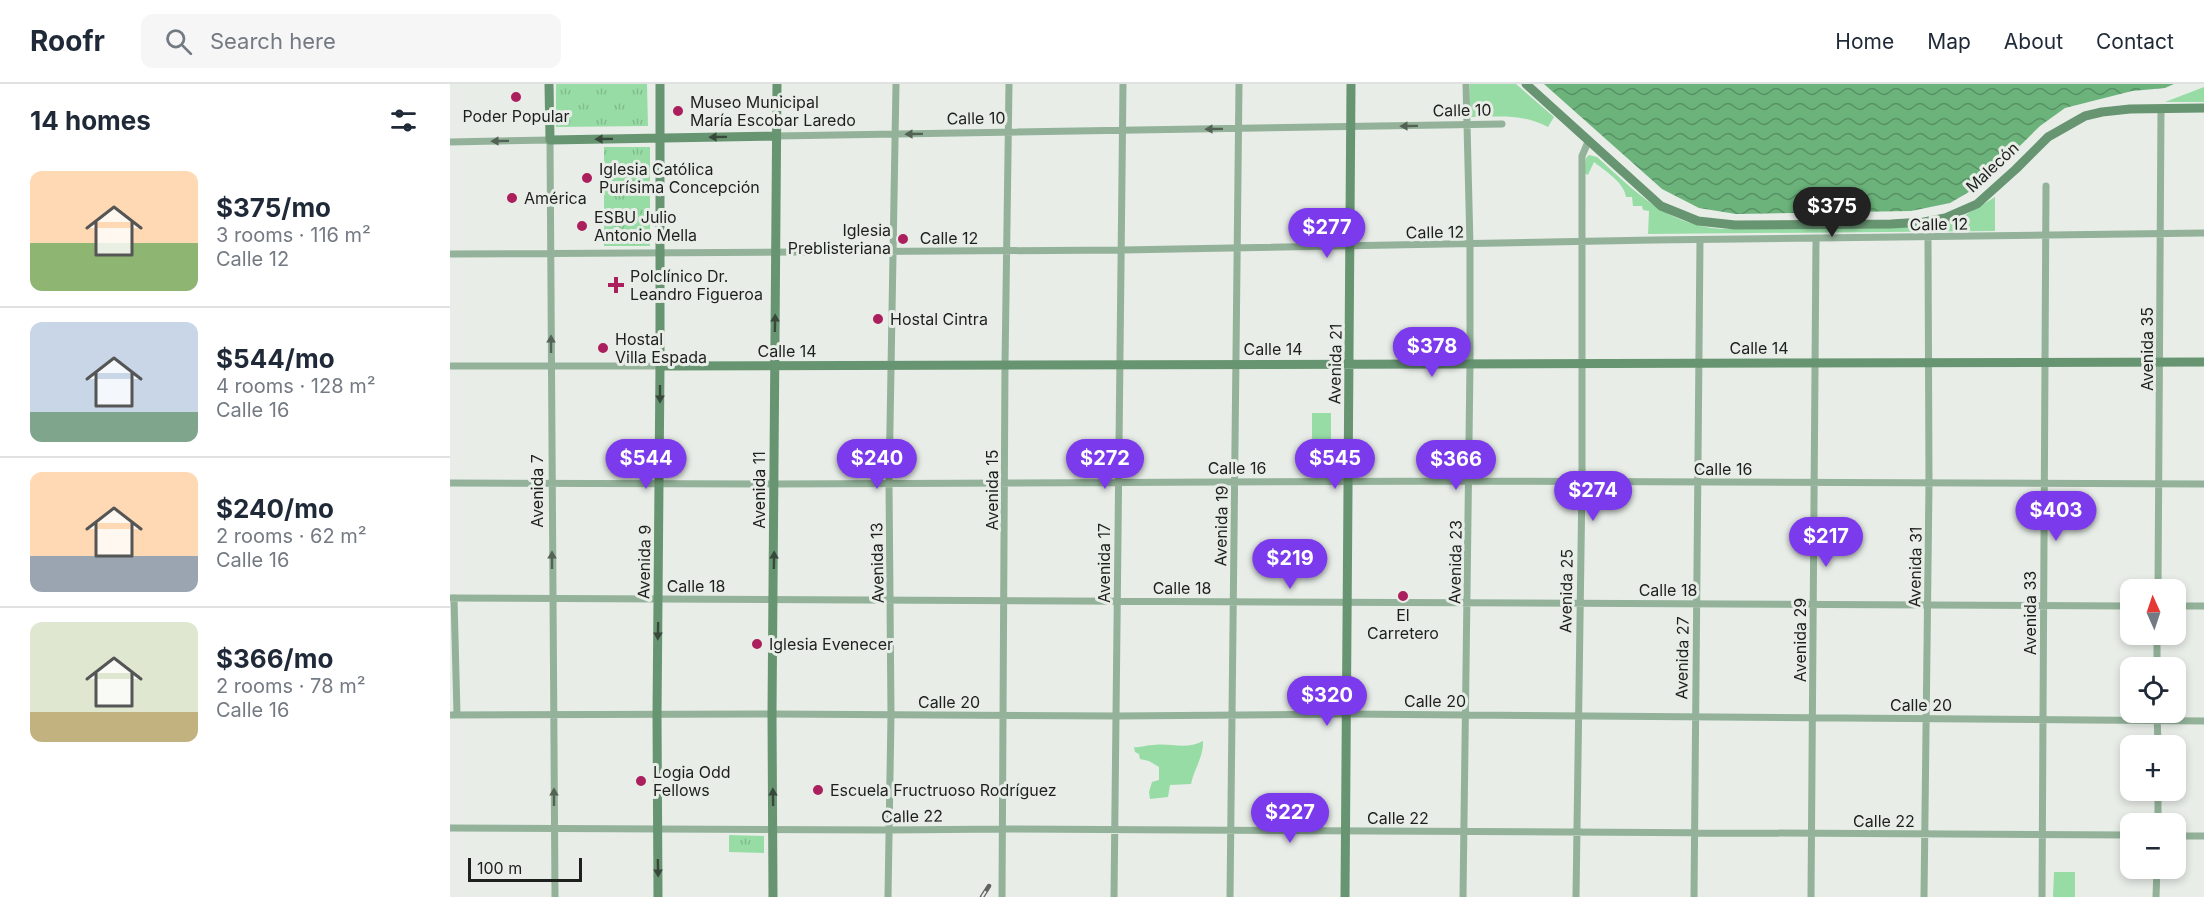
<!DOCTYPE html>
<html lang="en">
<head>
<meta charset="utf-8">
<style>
  :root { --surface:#fff; --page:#f6f6f7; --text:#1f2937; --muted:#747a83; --line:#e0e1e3; --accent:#7c3aed }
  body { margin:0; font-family:Inter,sans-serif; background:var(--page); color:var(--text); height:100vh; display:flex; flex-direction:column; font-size:22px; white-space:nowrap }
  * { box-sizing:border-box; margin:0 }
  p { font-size:20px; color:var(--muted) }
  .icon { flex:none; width:33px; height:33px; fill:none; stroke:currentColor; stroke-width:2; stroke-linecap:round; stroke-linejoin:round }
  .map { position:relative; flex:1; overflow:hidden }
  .details { display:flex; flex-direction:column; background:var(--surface); width:450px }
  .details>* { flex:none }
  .needle { width:39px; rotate:357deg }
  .tools { position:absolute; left:1670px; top:495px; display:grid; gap:12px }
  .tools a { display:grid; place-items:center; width:66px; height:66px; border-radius:12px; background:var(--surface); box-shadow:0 3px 9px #0003; font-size:30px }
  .scale { position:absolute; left:18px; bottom:15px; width:114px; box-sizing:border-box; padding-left:6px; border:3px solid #1e201e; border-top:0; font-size:16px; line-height:21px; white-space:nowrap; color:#1e201e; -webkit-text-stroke:4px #e8ede8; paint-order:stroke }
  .price { position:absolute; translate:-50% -51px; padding:0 14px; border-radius:21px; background:var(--accent); color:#fff; font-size:20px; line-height:39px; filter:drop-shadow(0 2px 3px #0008) }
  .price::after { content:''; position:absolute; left:50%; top:36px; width:18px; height:14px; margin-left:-9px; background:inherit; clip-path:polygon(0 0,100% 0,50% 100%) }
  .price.current { background:#222; color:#fff }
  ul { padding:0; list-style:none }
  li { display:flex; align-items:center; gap:18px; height:150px; padding:0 30px }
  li+li { border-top:2px solid var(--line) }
  li span { display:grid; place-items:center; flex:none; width:168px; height:120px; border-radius:12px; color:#555 }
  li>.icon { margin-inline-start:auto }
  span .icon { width:72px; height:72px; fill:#fffc; stroke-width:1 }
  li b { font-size:26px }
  h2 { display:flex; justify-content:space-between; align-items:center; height:72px; padding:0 30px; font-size:26px }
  header { display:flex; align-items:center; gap:36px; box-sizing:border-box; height:84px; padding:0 30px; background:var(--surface); border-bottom:2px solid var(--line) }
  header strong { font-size:28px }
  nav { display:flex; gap:33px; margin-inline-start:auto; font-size:21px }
  .search { width:420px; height:54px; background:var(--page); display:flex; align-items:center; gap:15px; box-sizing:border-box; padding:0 21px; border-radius:12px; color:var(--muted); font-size:22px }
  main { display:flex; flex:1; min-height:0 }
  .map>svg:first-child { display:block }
</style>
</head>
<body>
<header>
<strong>Roofr</strong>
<div class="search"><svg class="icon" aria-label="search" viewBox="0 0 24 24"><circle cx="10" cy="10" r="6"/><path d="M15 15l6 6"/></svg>Search here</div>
<nav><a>Home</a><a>Map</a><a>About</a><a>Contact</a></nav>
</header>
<main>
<section class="details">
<h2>14 homes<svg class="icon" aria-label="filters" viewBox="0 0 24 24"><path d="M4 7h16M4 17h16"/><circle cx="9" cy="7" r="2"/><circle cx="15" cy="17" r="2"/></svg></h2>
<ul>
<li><span style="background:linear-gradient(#ffd9b3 60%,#8fb573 0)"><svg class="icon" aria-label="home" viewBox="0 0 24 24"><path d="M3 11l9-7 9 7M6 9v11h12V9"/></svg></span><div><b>$375/mo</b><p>3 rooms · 116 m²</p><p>Calle 12</p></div></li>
<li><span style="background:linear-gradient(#c9d6e8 75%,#7fa58c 0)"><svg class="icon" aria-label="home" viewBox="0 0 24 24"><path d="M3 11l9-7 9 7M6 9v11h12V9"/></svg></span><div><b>$544/mo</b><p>4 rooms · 128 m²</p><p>Calle 16</p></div></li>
<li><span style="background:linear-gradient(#ffd9b3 70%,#9aa5b1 0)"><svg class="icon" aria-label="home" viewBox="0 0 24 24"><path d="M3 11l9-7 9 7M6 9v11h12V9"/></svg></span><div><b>$240/mo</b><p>2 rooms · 62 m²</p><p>Calle 16</p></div></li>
<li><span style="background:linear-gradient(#dfe7d0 75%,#c2b280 0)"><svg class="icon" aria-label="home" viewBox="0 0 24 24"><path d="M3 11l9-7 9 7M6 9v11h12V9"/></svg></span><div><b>$366/mo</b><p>2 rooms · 78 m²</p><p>Calle 16</p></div></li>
</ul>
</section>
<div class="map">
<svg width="1754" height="813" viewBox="0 0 1754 813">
  <defs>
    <pattern id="park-tufts" width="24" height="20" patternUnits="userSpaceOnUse" patternTransform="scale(1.5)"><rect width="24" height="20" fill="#97dca5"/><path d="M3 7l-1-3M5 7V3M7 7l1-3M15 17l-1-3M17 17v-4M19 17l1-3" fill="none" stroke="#82bc8e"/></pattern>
    <pattern id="water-waves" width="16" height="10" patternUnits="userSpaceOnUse" patternTransform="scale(1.5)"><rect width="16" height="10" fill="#6bb37b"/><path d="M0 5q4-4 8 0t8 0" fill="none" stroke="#579164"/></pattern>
  </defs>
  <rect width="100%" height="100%" fill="#e8ede8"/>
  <path fill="#97dca5" d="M 1020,0 L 1066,0 L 1104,33 L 1098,43 C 1071,29 1049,33 1020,33 Z
    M 1754,3 L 1754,18 L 1715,18 Z
    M 1139,71 L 1147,73 C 1186,108 1216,141 1272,145 L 1481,141 L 1512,133 L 1545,113 L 1545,147 L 1198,150 L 1199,127 L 1193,126 L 1192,122 L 1183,122 L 1182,113 L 1176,113 C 1174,98 1155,87 1144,78 L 1138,91 L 1134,89 L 1136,74 Z
    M 862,329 L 881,329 L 881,361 L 862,361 Z
    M 862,367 L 885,367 L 885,382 L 862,382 Z
    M 753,657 C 754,672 744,685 741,700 L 720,701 L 718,713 L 700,715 L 699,708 L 702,698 L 709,696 L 709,683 L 699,677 L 690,675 L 689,670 L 685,668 L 684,663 C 691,664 696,661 704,661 C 721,659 737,666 753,657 Z
    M 1604,788 L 1625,788 L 1625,813 L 1603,813 Z"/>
  <path fill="url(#park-tufts)" d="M 106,0 L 197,0 L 198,42 L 106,43 Z
    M 154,63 L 200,63 L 200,162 L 154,162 Z
    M 279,751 L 314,752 L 314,769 L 279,768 Z"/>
  <path fill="url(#water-waves)" d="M 1094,0 L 1724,0 L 1715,4 L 1682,7 L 1615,24 L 1590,42 L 1529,102 L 1500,119 L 1461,127 L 1286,130 L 1249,124 L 1212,105 Z"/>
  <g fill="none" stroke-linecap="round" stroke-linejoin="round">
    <path stroke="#93b299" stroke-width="7" d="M 326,52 L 1052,40
      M 0,58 L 100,56 L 105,813
      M 0,170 L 672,166 L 1203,156 L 1754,149
      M 0,282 L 210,282
      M 0,399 L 325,400 L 1019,397 L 1754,400
      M 1708,506 L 1711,24
      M 0,514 L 1680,522
      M 4,514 L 7,630
      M 1725,522 L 1754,522
      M 1707,550 L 1707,584
      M 1707,628 L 1708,662
      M 0,631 L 322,630 L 667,632 L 897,630 L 1754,637
      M 1708,706 L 1708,740
      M 0,744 L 438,746 L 554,745 L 1680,751
      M 1725,752 L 1754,752
      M 438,813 L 441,631 L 439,399 L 446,0
      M 552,813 L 555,281 L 559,0
      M 664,813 L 673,0
      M 780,813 L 789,0
      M 1013,813 L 1020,280 L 1020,161 L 1016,0
      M 1126,813 L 1132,398 L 1132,72 L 1138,58
      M 1244,813 L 1250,156
      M 1361,813 L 1366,155
      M 1474,813 L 1479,399 L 1478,154
      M 1592,813 L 1596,102
      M 1706,813 L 1707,784"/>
    <path stroke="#679571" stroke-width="9" d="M 99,0 L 100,56 L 326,52
      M 1076,0 L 1211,122 L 1248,137 L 1285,141 L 1441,140 L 1474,138 L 1495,134 L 1527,120 L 1566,85 L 1598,53 L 1635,32 L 1652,28 L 1680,25 L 1754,24
      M 210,282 L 1754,278
      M 208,813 L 207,631 L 210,282 L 210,0
      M 323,813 L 322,630 L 327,0
      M 895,813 L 901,0"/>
    <defs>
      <path id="rail" d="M 532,813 L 539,802"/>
    </defs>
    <use href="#rail" stroke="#606360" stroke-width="4.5"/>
    <use href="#rail" stroke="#e8ede8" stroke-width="2" stroke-dasharray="7" stroke-linecap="butt"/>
  </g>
  <defs><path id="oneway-solid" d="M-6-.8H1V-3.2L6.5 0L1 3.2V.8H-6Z" transform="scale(1.5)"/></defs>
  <g fill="#536255">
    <use href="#oneway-solid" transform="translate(959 42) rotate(179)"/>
    <use href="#oneway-solid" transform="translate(764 45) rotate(179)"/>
    <use href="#oneway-solid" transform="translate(464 50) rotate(179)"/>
    <use href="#oneway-solid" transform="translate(50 57) rotate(179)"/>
    <use href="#oneway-solid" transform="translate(101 260) rotate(-90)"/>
    <use href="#oneway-solid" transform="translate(102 476) rotate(-90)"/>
    <use href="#oneway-solid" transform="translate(104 713) rotate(-90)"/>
  </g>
  <g fill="#38493b">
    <use href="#oneway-solid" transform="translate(268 53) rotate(179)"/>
    <use href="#oneway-solid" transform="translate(154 55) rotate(179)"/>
    <use href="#oneway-solid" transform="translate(325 239) rotate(-89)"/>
    <use href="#oneway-solid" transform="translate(210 310) rotate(90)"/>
    <use href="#oneway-solid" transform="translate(324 476) rotate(-89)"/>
    <use href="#oneway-solid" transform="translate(208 547) rotate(91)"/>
    <use href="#oneway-solid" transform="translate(323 713) rotate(-91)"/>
    <use href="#oneway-solid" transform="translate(208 784) rotate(89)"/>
  </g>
  <g fill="#ab1f5d" stroke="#e8ede8" stroke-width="2">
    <circle cx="66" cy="13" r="6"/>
    <circle cx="228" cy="27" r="6"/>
    <circle cx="137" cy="94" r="6"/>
    <circle cx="62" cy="114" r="6"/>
    <circle cx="132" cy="142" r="6"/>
    <circle cx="453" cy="155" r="6"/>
    <path d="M163 192h6v6h6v6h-6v6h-6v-6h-6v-6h6z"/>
    <circle cx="428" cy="235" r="6"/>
    <circle cx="153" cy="264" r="6"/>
    <circle cx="953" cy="512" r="6"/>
    <circle cx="307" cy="560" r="6"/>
    <circle cx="191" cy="697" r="6"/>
    <circle cx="368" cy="706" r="6"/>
  </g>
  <g text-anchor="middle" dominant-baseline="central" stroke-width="6" stroke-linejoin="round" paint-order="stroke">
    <g font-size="16" fill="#1e201e" stroke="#e8ede8" text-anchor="start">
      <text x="240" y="18">Museo Municipal<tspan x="240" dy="18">María Escobar Laredo</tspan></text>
      <text x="66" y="32" text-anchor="middle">Poder Popular</text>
      <text x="149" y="85">Iglesia Católica<tspan x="149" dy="18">Purísima Concepción</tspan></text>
      <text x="74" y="114">América</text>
      <text x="144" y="133">ESBU Julio<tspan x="144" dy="18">Antonio Mella</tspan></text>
      <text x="441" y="146" text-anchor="end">Iglesia<tspan x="441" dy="18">Preblisteriana</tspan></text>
      <text x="180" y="192">Polclínico Dr.<tspan x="180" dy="18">Leandro Figueroa</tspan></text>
      <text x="440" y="235">Hostal Cintra</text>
      <text x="165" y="255">Hostal<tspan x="165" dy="18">Villa Espada</tspan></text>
      <text x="953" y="531" text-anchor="middle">El<tspan x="953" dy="18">Carretero</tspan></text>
      <text x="319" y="560">Iglesia Evenecer</text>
      <text x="203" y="688">Logia Odd<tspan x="203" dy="18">Fellows</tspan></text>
      <text x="380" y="706">Escuela Fructruoso Rodríguez</text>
    </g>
    <g font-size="16" fill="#1e201e" stroke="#e8ede8">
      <text transform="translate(1012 26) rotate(-1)">Calle 10</text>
      <text transform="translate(526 34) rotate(-1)">Calle 10</text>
      <text transform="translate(1542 83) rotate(-43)">Malecón</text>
      <text transform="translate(1489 140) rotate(-1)">Calle 12</text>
      <text transform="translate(985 148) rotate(-1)">Calle 12</text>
      <text x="499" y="154">Calle 12</text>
      <text x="1309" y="264">Calle 14</text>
      <text x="823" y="265">Calle 14</text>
      <text transform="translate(1697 265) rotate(-90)">Avenida 35</text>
      <text x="337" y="267">Calle 14</text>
      <text transform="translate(885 280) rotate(-89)">Avenida 21</text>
      <text x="787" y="384">Calle 16</text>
      <text x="1273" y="385">Calle 16</text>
      <text transform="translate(309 406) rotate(-90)">Avenida 11</text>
      <text transform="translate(542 406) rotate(-90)">Avenida 15</text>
      <text transform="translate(87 407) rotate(-90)">Avenida 7</text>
      <text transform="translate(771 442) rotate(-89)">Avenida 19</text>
      <text transform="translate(194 478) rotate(-89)">Avenida 9</text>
      <text transform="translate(1005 478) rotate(-89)">Avenida 23</text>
      <text transform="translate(427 479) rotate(-91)">Avenida 13</text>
      <text transform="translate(654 479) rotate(-90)">Avenida 17</text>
      <text transform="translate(1465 483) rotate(-89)">Avenida 31</text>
      <text x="246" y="502">Calle 18</text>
      <text x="732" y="504">Calle 18</text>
      <text x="1218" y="506">Calle 18</text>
      <text transform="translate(1116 507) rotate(-89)">Avenida 25</text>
      <text transform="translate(1580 529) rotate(-90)">Avenida 33</text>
      <text transform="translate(1350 556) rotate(-90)">Avenida 29</text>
      <text transform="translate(1232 574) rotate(-89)">Avenida 27</text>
      <text x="985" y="617">Calle 20</text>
      <text x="499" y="618">Calle 20</text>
      <text x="1471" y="621">Calle 20</text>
      <text transform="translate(462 732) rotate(-1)">Calle 22</text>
      <text x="948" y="734">Calle 22</text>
      <text x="1434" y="737">Calle 22</text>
    </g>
  </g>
</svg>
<div class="tools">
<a><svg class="needle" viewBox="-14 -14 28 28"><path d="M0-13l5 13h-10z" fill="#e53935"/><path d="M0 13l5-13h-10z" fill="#747a83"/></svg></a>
<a><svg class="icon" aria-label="locate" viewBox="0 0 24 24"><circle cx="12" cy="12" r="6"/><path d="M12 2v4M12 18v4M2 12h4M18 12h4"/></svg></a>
<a>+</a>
<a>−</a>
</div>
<div class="scale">100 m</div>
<b class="price current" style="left:1382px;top:154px">$375</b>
<b class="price" style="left:877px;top:175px">$277</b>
<b class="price" style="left:982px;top:294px">$378</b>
<b class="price" style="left:196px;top:406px">$544</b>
<b class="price" style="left:427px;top:406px">$240</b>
<b class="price" style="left:655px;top:406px">$272</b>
<b class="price" style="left:885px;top:406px">$545</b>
<b class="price" style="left:1006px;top:407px">$366</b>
<b class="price" style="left:1143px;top:438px">$274</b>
<b class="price" style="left:1606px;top:458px">$403</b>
<b class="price" style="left:1376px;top:484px">$217</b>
<b class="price" style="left:840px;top:506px">$219</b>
<b class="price" style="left:877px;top:643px">$320</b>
<b class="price" style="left:840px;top:760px">$227</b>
</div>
</main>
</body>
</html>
